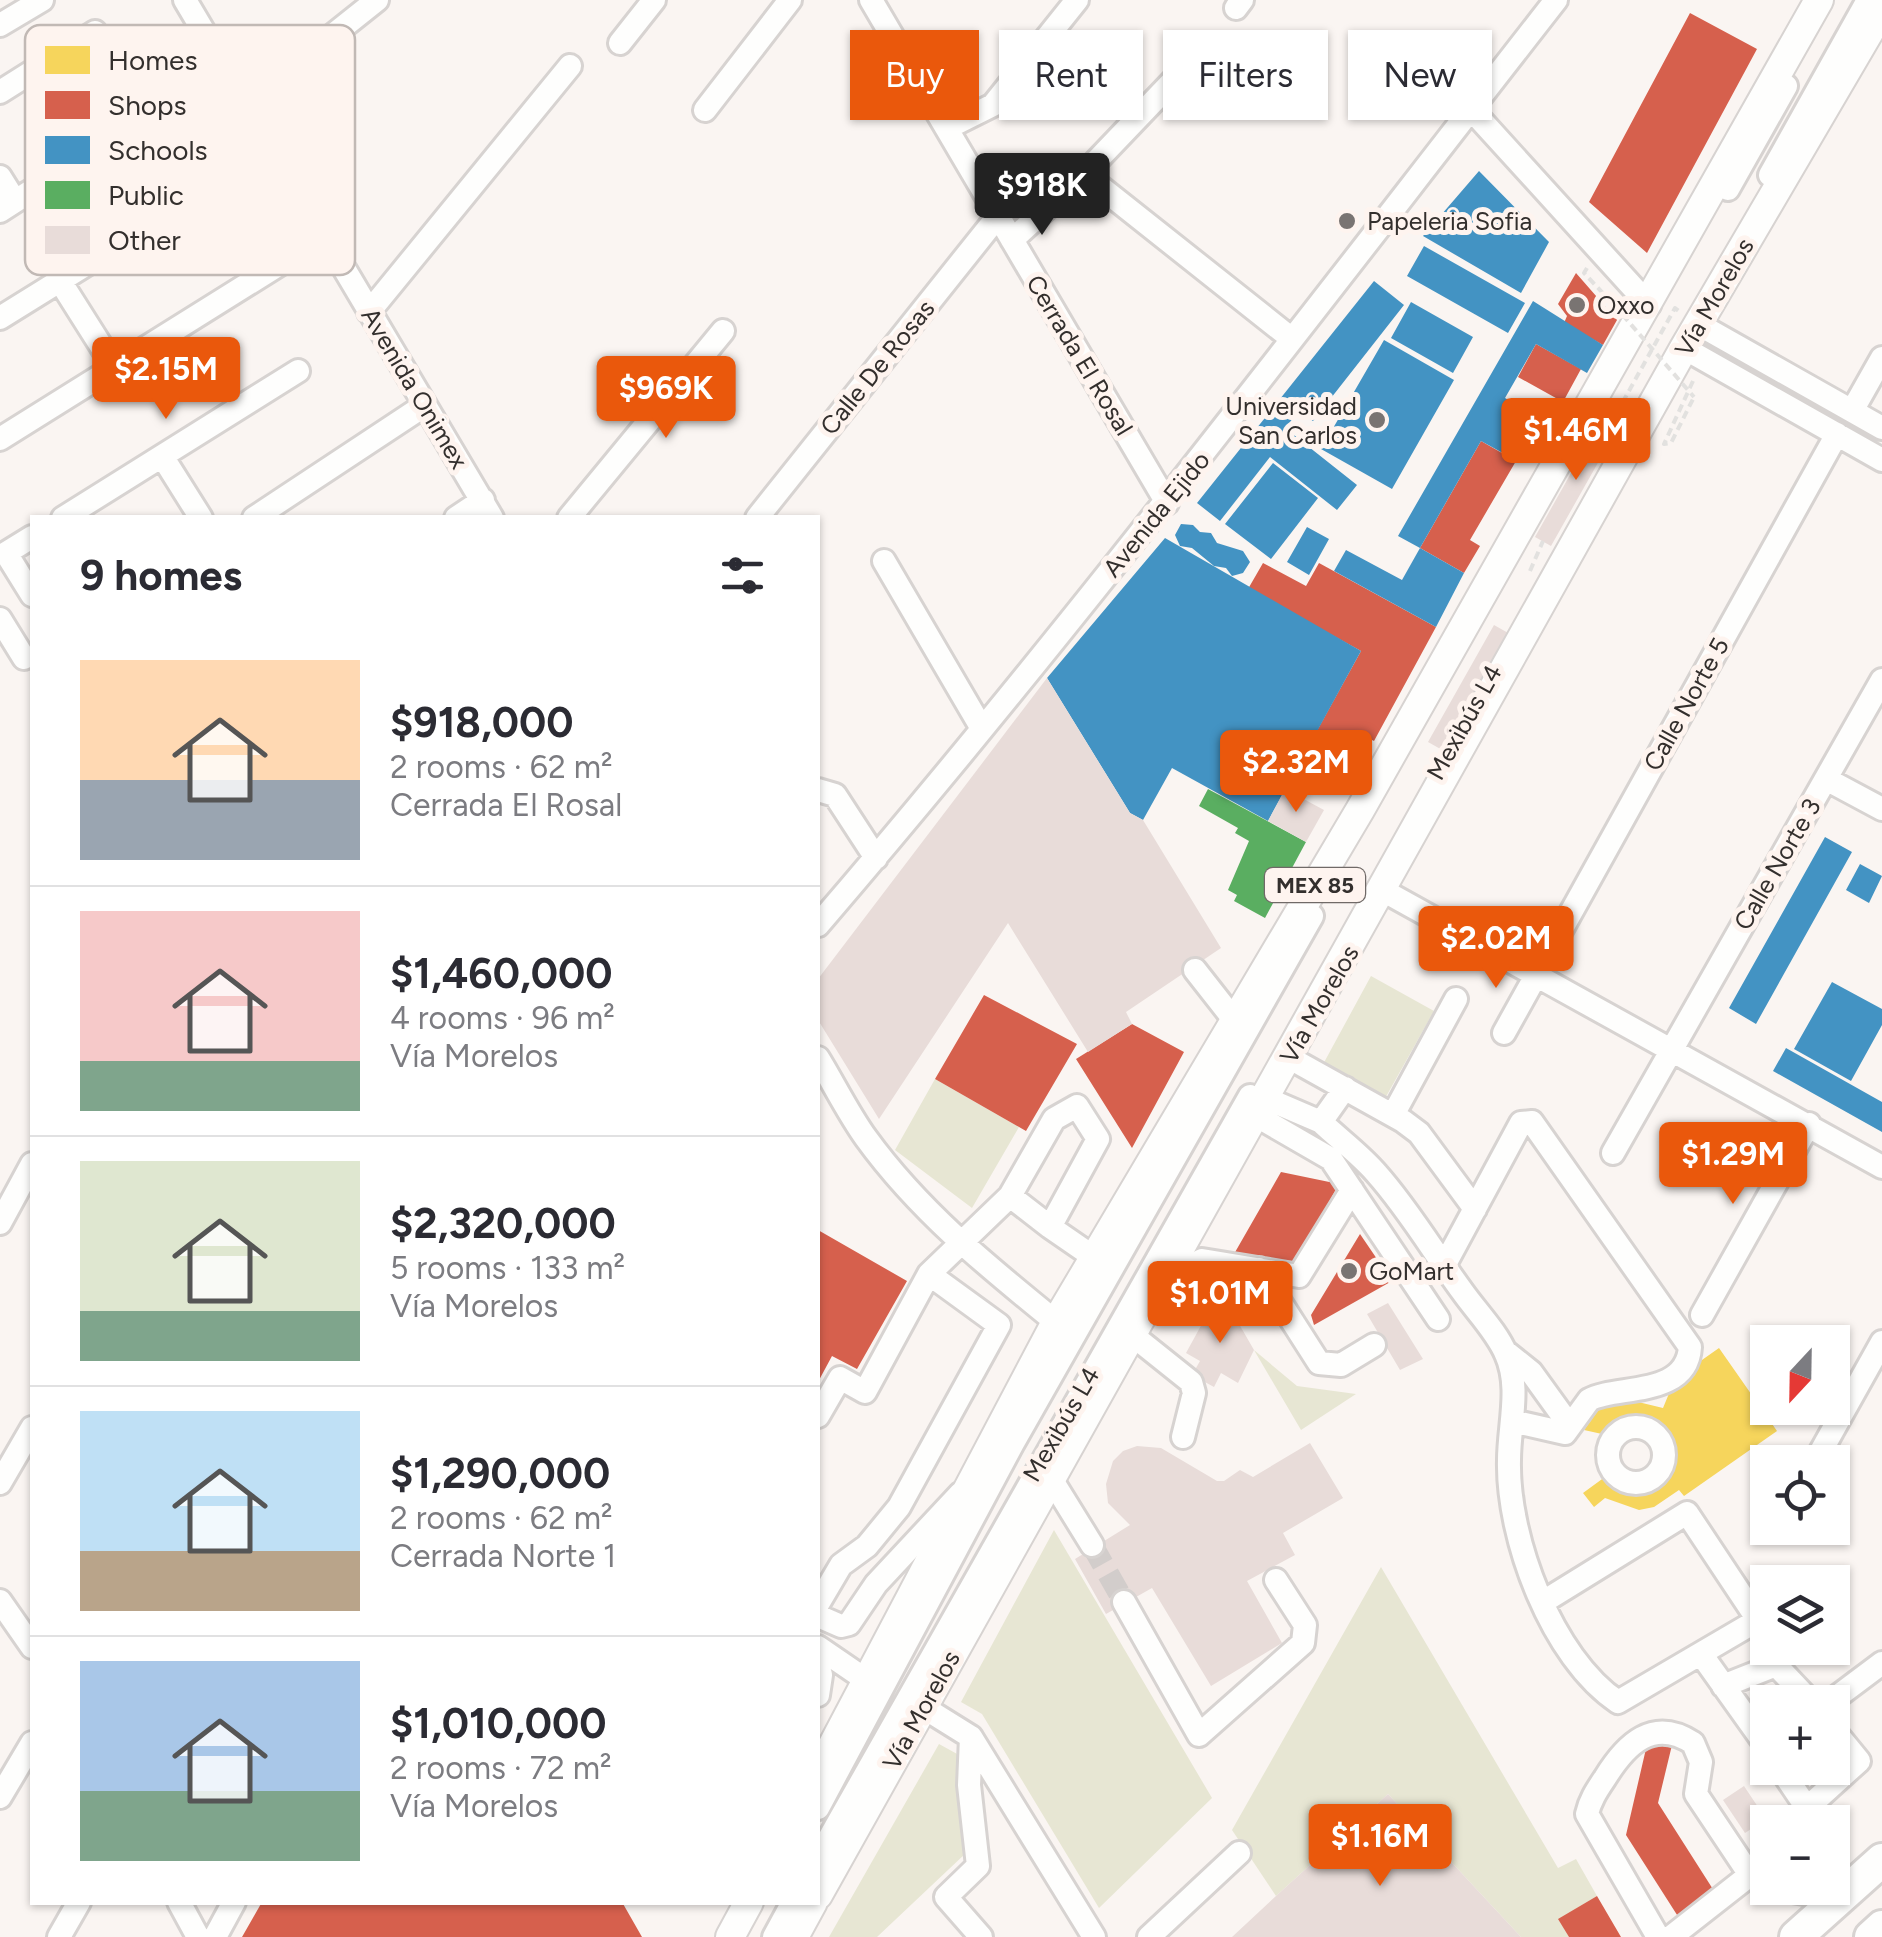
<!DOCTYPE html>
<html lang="en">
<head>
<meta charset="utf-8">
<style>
  :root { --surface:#fff; --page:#f2f2f3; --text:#2b2b33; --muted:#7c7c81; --line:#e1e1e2; --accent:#ea580c }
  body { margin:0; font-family:Figtree,sans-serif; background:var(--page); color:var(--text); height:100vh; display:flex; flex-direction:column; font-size:38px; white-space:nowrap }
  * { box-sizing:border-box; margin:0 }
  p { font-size:32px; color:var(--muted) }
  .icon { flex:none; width:55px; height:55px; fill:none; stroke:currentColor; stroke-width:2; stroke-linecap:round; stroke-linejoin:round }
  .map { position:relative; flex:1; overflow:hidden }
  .sheet { position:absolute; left:30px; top:515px; width:790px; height:1390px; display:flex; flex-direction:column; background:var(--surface); border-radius:0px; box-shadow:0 2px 8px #0004 }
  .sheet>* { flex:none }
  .guide { position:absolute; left:850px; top:30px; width:880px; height:90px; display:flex; gap:20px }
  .needle { width:65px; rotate:202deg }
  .buttons { position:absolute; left:1750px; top:1325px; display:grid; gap:20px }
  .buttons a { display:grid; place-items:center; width:100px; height:100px; border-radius:0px; background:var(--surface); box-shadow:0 2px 8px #0004; font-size:50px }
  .price { position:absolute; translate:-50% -85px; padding:0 22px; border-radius:10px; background:var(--accent); color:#fff; font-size:32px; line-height:65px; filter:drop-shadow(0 2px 5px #0008) }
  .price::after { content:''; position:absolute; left:50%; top:60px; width:30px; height:22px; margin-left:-15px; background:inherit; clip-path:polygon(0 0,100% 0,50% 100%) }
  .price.current { background:#222; color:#fff }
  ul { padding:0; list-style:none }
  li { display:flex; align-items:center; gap:30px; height:250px; padding:0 50px }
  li+li { border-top:2px solid var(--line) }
  li span { display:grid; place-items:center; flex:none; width:280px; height:200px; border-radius:0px; color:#555 }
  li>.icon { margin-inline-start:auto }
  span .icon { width:120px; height:120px; fill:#fffc; stroke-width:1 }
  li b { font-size:42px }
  h2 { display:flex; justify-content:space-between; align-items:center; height:120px; padding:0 50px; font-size:42px }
  .chip { padding:0 35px; border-radius:0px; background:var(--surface); box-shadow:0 2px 8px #0004; font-size:35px; line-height:90px }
  .chip.current { background:var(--accent); color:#fff }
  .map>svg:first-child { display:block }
</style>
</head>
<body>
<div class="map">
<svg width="1882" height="1937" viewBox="0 0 1882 1937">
  <rect width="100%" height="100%" fill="#faf5f2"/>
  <path fill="#e7e6d3" d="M 1371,976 L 1434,1011 L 1383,1102 L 1321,1068 Z
    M 935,1079 L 1019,1127 L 972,1208 L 895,1150 Z
    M 1254,1350 L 1297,1386 L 1356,1394 L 1301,1430 Z
    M 1054,1530 L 1212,1798 L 1099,1908 L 982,1714 L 961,1702 Z
    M 1381,1567 L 1558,1868 L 1576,1859 L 1597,1896 L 1559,1919 L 1569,1937 L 1521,1937 L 1388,1794 L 1276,1896 L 1232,1830 Z
    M 939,1744 L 959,1755 L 966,1853 L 877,1937 L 829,1937 Z"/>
  <path fill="#f6d55c" d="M 1719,1348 L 1777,1431 L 1684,1496 L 1679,1490 L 1654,1507 L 1639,1510 L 1605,1498 L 1594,1507 L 1583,1493 L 1609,1474 L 1618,1486 L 1634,1494 L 1650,1493 L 1661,1482 L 1670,1453 L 1669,1441 L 1650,1421 L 1613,1422 L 1602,1434 L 1584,1430 L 1601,1406 L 1634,1401 L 1663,1408 L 1675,1379 Z"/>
  <path fill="#d6604d" d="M 1690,13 L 1757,49 L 1647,253 L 1589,202 Z
    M 1576,273 L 1617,320 L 1603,345 L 1564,323 L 1567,316 L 1558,304 Z
    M 1536,344 L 1581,369 L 1563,402 L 1518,377 Z
    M 1481,441 L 1516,461 L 1470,540 L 1480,546 L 1464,573 L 1420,548 Z
    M 1263,563 L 1306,586 L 1319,563 L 1436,627 L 1374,741 L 1368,738 L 1345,779 L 1303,756 L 1361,651 L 1248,589 Z
    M 984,995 L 1077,1044 L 1026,1131 L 935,1079 Z
    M 1132,1024 L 1184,1052 L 1132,1148 L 1076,1059 Z
    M 1281,1172 L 1339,1184 L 1294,1265 L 1234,1254 Z
    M 818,1230 L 907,1281 L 857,1369 L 832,1356 L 818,1382 Z
    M 1360,1234 L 1392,1281 L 1314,1325 L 1311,1315 Z
    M 1648,1740 L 1672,1745 L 1658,1803 L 1716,1894 L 1679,1918 L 1626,1835 Z
    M 1597,1896 L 1621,1937 L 1569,1937 L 1558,1919 Z
    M 262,1902 L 622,1902 L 642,1937 L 242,1937 Z"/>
  <path fill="#4393c3" d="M 1479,171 L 1549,242 L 1521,293 L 1423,236 Z
    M 1424,246 L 1525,303 L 1508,333 L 1407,276 Z
    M 1374,281 L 1404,305 L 1313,421 L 1299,411 L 1285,428 L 1357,485 L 1337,510 L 1270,457 L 1220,521 L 1197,503 Z
    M 1533,301 L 1603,345 L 1587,373 L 1536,344 L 1505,398 L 1545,421 L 1521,463 L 1481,441 L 1420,548 L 1398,536 Z
    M 1411,302 L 1473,337 L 1453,373 L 1391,338 Z
    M 1384,340 L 1454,380 L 1392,489 L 1321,449 Z
    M 1273,463 L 1318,498 L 1271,559 L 1225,524 Z
    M 1181,524 L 1193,525 L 1200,532 L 1211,533 L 1217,543 L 1243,551 L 1250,562 L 1243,573 L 1232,576 L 1226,568 L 1214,566 L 1192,548 L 1180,546 L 1175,535 Z
    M 1307,527 L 1329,539 L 1309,575 L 1287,562 Z
    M 1165,538 L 1361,651 L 1268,821 L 1172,768 L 1143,820 L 1130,813 L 1047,678 Z
    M 1420,548 L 1464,573 L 1436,627 L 1334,571 L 1346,550 L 1402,580 Z
    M 1825,837 L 1852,852 L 1756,1024 L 1729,1008 Z
    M 1860,864 L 1882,876 L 1869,903 L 1846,890 Z
    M 1832,982 L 1882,1009 L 1882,1025 L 1851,1081 L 1794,1049 Z
    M 1786,1048 L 1882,1102 L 1882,1132 L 1773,1071 Z"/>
  <path fill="#5aae61" d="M 1208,789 L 1306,842 L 1265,918 L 1234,901 L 1237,895 L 1228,890 L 1249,841 L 1235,833 L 1238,828 L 1199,806 Z"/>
  <path fill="#e8dcd9" d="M 1601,420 L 1617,429 L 1551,546 L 1535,537 Z
    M 1494,625 L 1510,634 L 1444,751 L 1428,742 Z
    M 1047,678 L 1130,813 L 1143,820 L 1221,948 L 1126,1012 L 1132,1024 L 1088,1052 L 1008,923 L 879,1119 L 818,1020 L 818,979 Z
    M 1285,789 L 1324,810 L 1306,842 L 1268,821 Z
    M 1220,1291 L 1254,1350 L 1238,1383 L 1221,1373 L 1214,1387 L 1192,1375 L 1200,1361 L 1186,1353 Z
    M 1388,1303 L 1423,1359 L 1400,1370 L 1367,1314 Z
    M 1310,1443 L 1343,1498 L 1283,1533 L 1295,1555 L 1247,1581 L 1282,1643 L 1211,1686 L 1152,1588 L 1106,1614 L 1075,1559 L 1130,1525 L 1108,1503 L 1106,1484 L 1113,1461 L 1123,1451 L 1137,1446 L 1161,1448 L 1217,1481 L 1224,1481 L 1240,1470 L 1253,1477 Z
    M 1744,1786 L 1766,1819 L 1745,1833 L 1723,1800 Z
    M 1388,1794 L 1521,1937 L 1232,1937 L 1276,1896 Z"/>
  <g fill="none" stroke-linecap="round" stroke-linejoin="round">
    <path stroke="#d2cdcb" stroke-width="22" stroke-dasharray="22 11" stroke-linecap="butt" d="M 1092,1545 L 1124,1602"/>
    <defs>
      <path id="minor" d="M 185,0 L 492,518
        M 871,0 L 1167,503
        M 1236,8 L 1242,0
        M 0,25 L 42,0
        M 620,43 L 654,0
        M 0,92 L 95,32
        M 245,105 L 377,0
        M 1469,107 L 1649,305
        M 705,110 L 790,0
        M 947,128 L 993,105 L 1077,0
        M 1084,174 L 1292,339
        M 1770,175 L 1868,0
        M 0,177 L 15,201
        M 1728,189 L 1786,86
        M 0,211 L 223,67
        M 1012,240 L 1084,174 L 1190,63
        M 60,281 L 115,368
        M 369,312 L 570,66
        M 0,318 L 198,195
        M 1698,324 L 1882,428
        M 1684,348 L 1882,460
        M 1852,411 L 1882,358
        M 0,439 L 323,237
        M 162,456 L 201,518
        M 63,518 L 298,371
        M 254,518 L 425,405
        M 456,518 L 483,500
        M 569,518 L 723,331
        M 757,518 L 998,216
        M 32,537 L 6,553 L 32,595
        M 884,561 L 981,727
        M 0,619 L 24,658
        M 1826,779 L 1882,809
        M 818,790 L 835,795 L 876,858
        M 1384,891 L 1882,1167
        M 818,925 C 1075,626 1313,311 1556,0
        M 1195,970 L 1235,1021
        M 1504,1033 L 1837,434
        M 1288,1057 L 1403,1121 L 1419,1133 L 1475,1209
        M 818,1058 C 834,1084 848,1113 866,1138 C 919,1211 987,1266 1056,1322
        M 1345,1088 L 1321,1122 C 1339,1139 1361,1155 1377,1174 C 1409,1210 1434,1253 1462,1291 C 1476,1311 1497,1332 1506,1354 C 1521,1387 1509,1425 1509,1460 C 1507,1538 1552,1658 1618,1702 L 1758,1620 L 1687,1513 L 1543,1602
        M 1265,1098 L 1321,1122
        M 1255,1115 L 1331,1159 L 1438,1319
        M 1393,1115 L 1456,999
        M 1613,1153 L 1882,680
        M 1010,1196 L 1050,1227
        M 0,1223 L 32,1164
        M 1444,1266 L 1521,1123 L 1532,1122 L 1690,1347 C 1687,1398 1615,1385 1589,1400 L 1565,1433 L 1512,1421
        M 1259,1269 L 1319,1363 L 1341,1365 L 1374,1345
        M 1160,1281 L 1202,1260 L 1299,1276 L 1352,1190
        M 1702,1315 L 1809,1124
        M 1131,1334 L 1191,1382 L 1194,1393 L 1183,1437
        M 1506,1352 L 1531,1372 L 1570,1426
        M 818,1416 L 840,1378 L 865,1392 L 929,1274 L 1010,1196 L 1054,1119 L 1077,1106 L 1098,1139 L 1050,1227 L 1095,1258
        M1608 1455a28 28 0 1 1 56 0a28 28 0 1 1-56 0Z
        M 1815,1462 L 1882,1342
        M 1050,1477 L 1092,1545
        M 0,1483 L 32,1428
        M 0,1601 L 32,1647
        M 1124,1602 L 1199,1735 L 1303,1643 L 1305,1625 L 1276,1580
        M 818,1604 L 841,1565 L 867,1546 L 899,1507 L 999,1325 L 929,1274
        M 818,1616 L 841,1626 L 849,1624 L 876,1584 L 960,1494
        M 818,1647 L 856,1673 L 883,1683
        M 1701,1654 L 1768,1748
        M 818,1665 L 821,1675 L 818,1695
        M 1723,1686 L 1776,1665 L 1811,1702
        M 910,1699 L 971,1737 L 1094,1937
        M 1830,1702 L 1882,1663
        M 971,1737 L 969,1785 L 978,1866 L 946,1897 L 981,1937
        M 1780,1768 L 1807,1808 L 1859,1761 L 1832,1728
        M 0,1797 L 32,1743
        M 818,1808 L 1013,1443 L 1312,916
        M 818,1858 L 1250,1096
        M 1775,1888 L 1804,1893 L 1826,1888
        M 179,1902 L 198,1937
        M 59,1937 L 79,1902
        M 215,1937 L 234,1902
        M 774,1937 L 793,1902
        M 1149,1937 L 1239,1853
        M 1658,1937 L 1587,1814 C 1590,1800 1597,1790 1605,1778 C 1626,1744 1653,1717 1693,1743 L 1701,1762 L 1696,1794 L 1750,1875 L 1768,1884
        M 1671,1937 L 1750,1875"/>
      <path id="major" d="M 818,1773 L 1056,1322 L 1360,810 L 1819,0
        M 818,1895 L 1684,348 L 1882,10
        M 730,1937 L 749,1902
        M 794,1937 L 813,1902"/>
      <path id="highway" d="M 1796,1937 L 1882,1860
        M 1871,1937 L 1882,1927"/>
    </defs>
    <use href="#minor" stroke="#d7d3d1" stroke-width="28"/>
    <use href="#major" stroke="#d7d3d1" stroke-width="32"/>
    <use href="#highway" stroke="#d7d3d1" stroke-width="38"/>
    <path stroke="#e2e1df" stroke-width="4" stroke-dasharray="8 5" stroke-linecap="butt" d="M 1587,268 L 1584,273 L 1614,305
      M 1693,381 L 1664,444 L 1671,443 L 1694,397
      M 1610,425 L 1675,308 L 1680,312
      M 1530,571 L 1543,541"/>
    <use href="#minor" stroke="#fefefd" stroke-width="22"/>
    <use href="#major" stroke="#fefefd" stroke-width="28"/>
    <use href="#highway" stroke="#fefefd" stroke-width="32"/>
    <path stroke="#e2e1df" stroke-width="4" stroke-dasharray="8 5" stroke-linecap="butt" d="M 1614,305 L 1694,397"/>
  </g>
  <g fill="#797472" stroke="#fef4ef" stroke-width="4">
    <circle cx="1347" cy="221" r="10"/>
    <circle cx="1577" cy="305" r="10"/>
    <circle cx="1377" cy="420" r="10"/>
    <circle cx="1349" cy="1271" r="10"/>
  </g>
  <g text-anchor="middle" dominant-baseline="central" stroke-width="10" stroke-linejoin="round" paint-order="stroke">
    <rect fill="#fef4ef" stroke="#706a67" stroke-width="2.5" x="1265" y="868" width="100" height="34" rx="8"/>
    <g font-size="22" font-weight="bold" fill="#332f2d">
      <text x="1315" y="885">MEX 85</text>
    </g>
    <g font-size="25" fill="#332f2d" stroke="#fef4ef" text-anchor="start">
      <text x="1367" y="221">Papeleria Sofia</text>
      <text x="1597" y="305">Oxxo</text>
      <text x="1357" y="406" text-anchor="end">Universidad<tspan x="1357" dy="29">San Carlos</tspan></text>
      <text x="1369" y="1271">GoMart</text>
    </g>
    <g font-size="25" fill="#332f2d" stroke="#fef4ef">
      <text transform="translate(1714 297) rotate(-60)">Vía Morelos</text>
      <text transform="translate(1080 355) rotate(59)">Cerrada El Rosal</text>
      <text transform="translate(877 367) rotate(-51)">Calle De Rosas</text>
      <text transform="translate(415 388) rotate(59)">Avenida Onimex</text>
      <text transform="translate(1156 514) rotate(-51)">Avenida Ejido</text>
      <text transform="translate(1686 704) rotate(-61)">Calle Norte 5</text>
      <text transform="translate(1464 722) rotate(-61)">Mexibús L4</text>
      <text transform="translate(1777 864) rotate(-60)">Calle Norte 3</text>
      <text transform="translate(1319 1004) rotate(-60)">Vía Morelos</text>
      <text transform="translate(1061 1424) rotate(-60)">Mexibús L4</text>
      <text transform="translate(921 1710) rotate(-61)">Vía Morelos</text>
    </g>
  </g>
  <rect x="25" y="25" width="330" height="250" rx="15" fill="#fef4ef" stroke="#c1b9b5" stroke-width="2.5"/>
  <rect x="45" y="46" width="45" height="28" fill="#f6d55c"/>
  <rect x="45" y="91" width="45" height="28" fill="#d6604d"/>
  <rect x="45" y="136" width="45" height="28" fill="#4393c3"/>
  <rect x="45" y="181" width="45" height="28" fill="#5aae61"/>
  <rect x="45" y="226" width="45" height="28" fill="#e8dcd9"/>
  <g font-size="28" fill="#332f2d">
    <text x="108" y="70">Homes</text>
    <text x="108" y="115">Shops</text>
    <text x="108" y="160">Schools</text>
    <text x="108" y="205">Public</text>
    <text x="108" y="250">Other</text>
  </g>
</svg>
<div class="buttons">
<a><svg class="needle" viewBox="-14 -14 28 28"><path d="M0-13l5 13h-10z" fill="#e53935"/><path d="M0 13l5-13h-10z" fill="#7c7c81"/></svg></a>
<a><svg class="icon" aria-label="locate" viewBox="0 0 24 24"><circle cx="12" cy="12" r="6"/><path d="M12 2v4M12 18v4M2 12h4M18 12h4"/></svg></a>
<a><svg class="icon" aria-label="layers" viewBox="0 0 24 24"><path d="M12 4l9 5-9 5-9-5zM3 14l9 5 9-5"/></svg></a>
<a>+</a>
<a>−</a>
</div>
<b class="price current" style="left:1042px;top:238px">$918K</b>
<b class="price" style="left:166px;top:422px">$2.15M</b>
<b class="price" style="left:666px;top:441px">$969K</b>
<b class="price" style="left:1576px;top:483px">$1.46M</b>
<b class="price" style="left:1296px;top:815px">$2.32M</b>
<b class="price" style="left:1496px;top:991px">$2.02M</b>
<b class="price" style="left:1733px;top:1207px">$1.29M</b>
<b class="price" style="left:1220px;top:1346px">$1.01M</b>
<b class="price" style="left:1380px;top:1889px">$1.16M</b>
<div class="guide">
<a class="chip current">Buy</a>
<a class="chip">Rent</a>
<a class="chip">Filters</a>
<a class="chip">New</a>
</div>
<section class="sheet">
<h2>9 homes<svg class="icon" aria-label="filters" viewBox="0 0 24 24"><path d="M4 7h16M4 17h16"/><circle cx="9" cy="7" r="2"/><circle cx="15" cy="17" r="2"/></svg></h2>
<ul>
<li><span style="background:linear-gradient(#ffd9b3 60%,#9aa5b1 0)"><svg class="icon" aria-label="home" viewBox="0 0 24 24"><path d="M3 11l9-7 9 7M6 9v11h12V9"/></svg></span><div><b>$918,000</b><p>2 rooms · 62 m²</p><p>Cerrada El Rosal</p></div></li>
<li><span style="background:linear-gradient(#f6c9c9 75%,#7fa58c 0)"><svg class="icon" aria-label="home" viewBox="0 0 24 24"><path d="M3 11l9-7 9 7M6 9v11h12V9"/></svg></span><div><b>$1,460,000</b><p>4 rooms · 96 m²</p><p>Vía Morelos</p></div></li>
<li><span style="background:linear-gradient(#dfe7d0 75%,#7fa58c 0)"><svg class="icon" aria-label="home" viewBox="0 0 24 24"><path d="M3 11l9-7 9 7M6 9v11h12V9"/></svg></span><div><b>$2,320,000</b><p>5 rooms · 133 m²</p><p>Vía Morelos</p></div></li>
<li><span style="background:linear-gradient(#bfe0f5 70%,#b9a48a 0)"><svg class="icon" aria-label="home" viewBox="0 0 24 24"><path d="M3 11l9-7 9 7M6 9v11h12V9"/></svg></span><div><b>$1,290,000</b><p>2 rooms · 62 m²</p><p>Cerrada Norte 1</p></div></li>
<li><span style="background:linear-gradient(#a9c7e8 65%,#7fa58c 0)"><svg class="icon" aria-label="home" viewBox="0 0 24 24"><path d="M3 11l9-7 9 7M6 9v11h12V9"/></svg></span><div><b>$1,010,000</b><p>2 rooms · 72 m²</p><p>Vía Morelos</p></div></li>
</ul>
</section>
</div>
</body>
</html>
